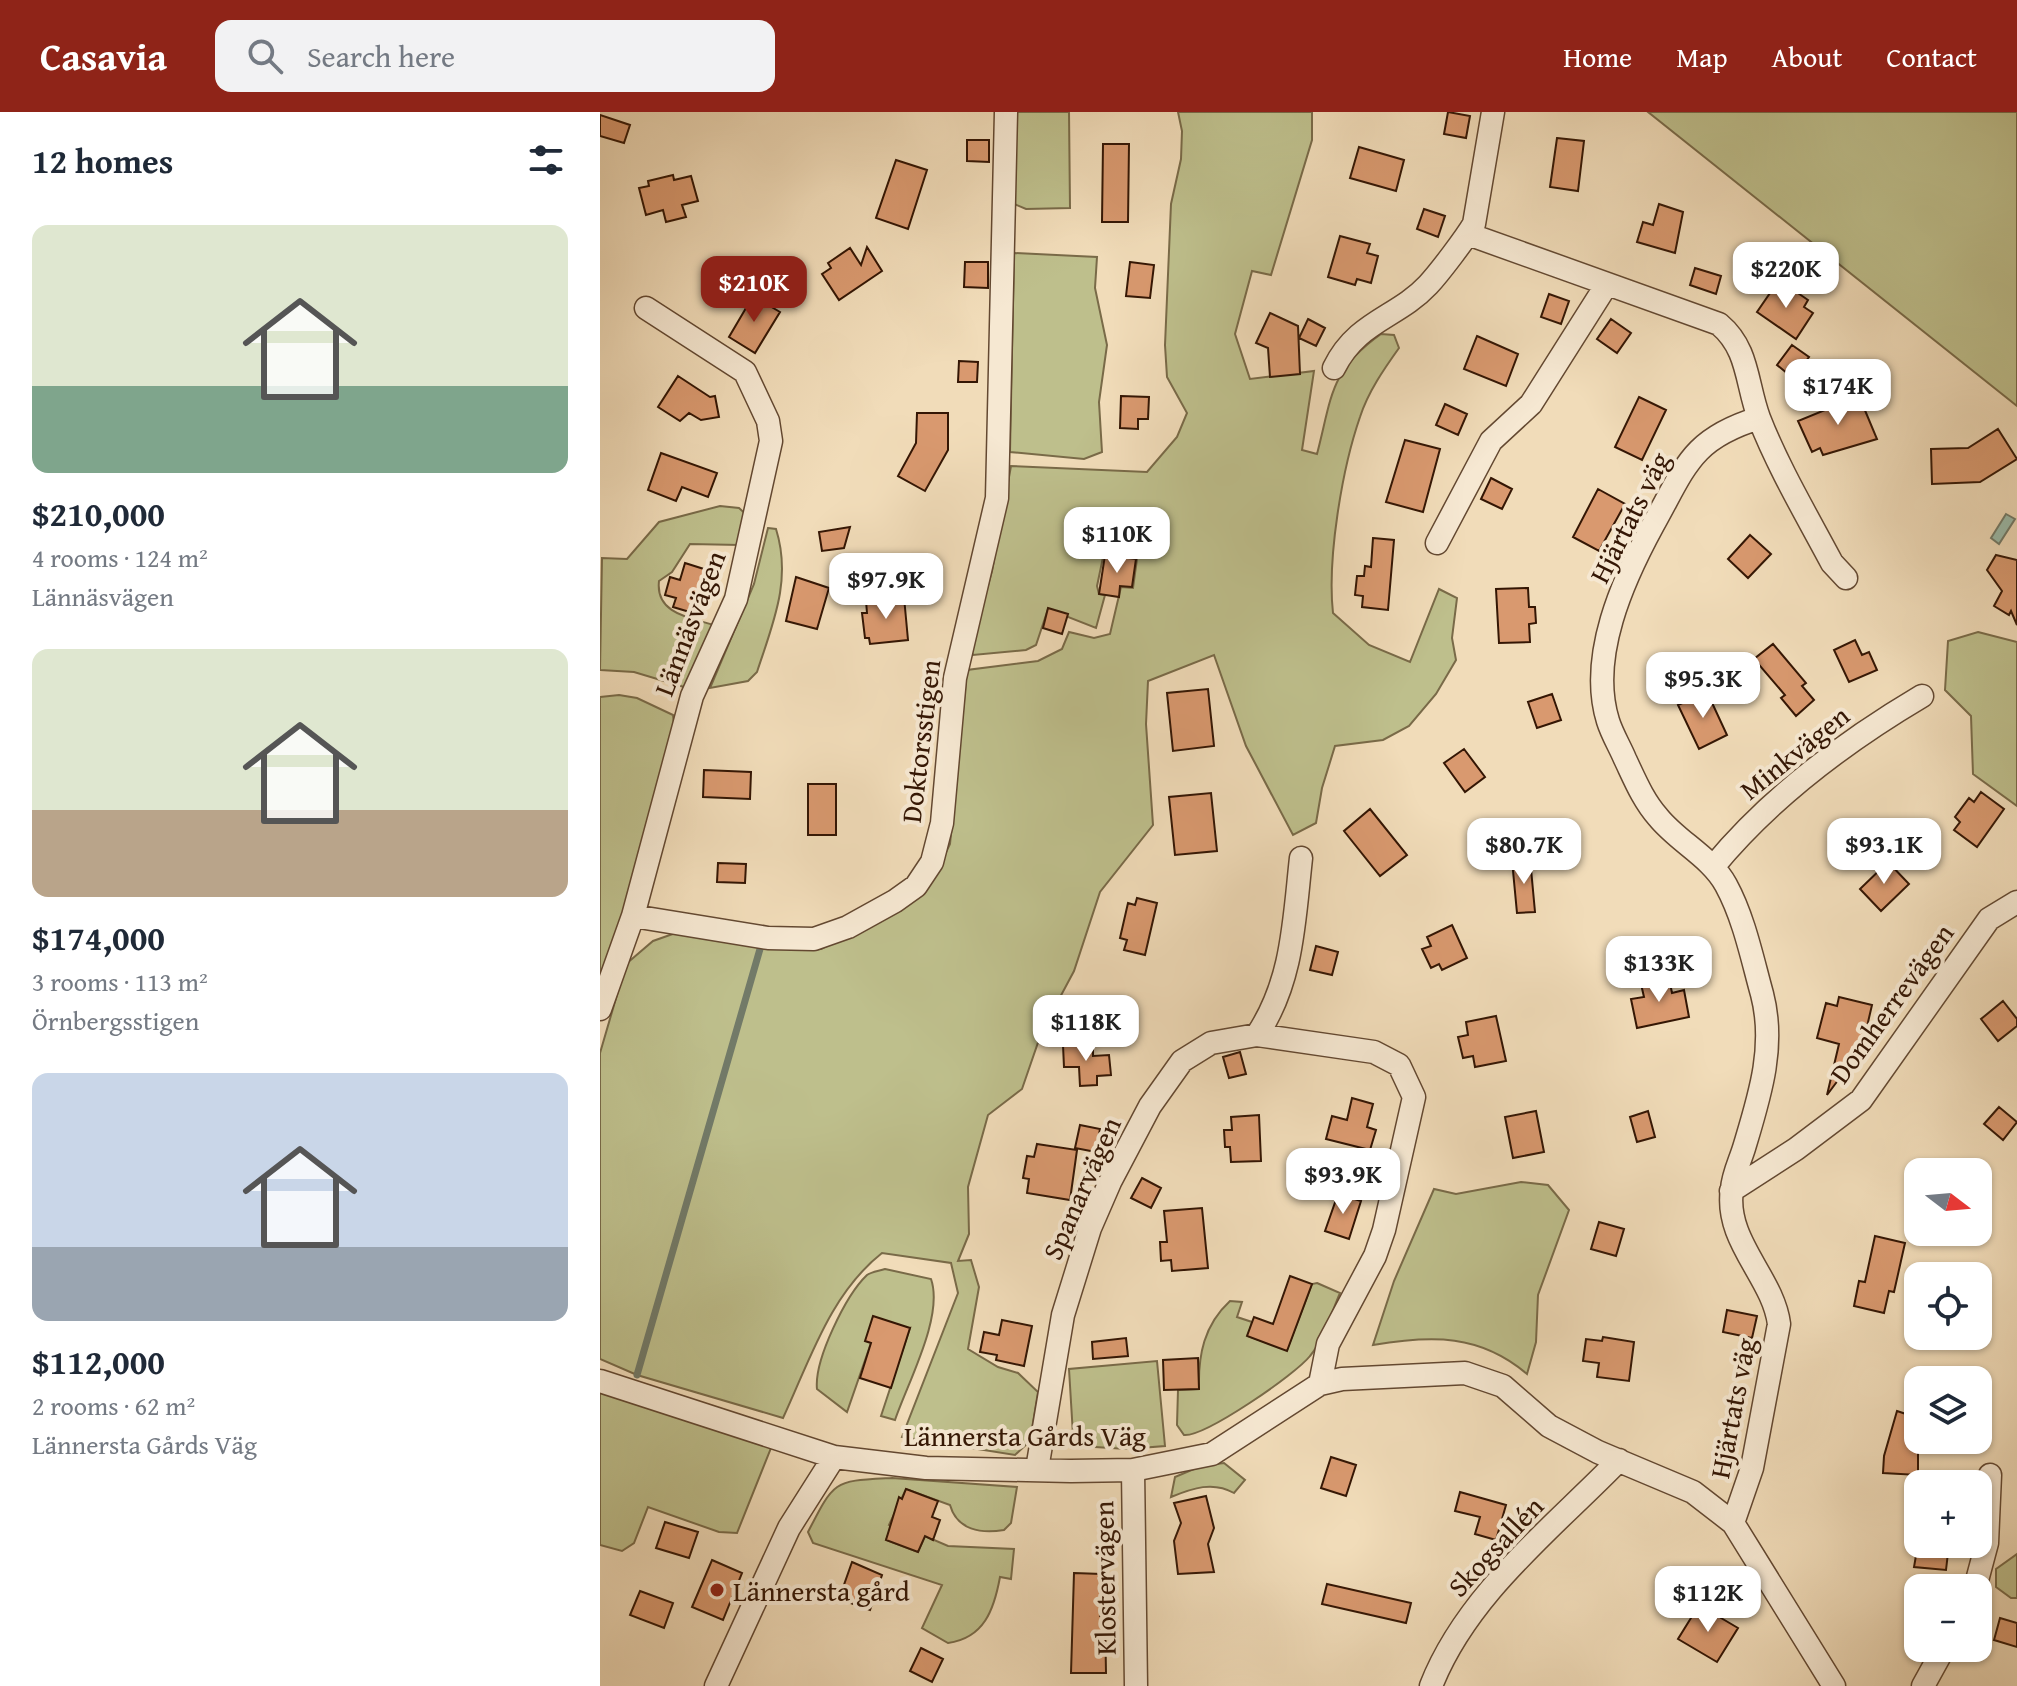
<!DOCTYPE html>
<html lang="en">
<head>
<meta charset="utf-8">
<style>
  :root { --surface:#fff; --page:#f2f2f3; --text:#1f2937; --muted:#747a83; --accent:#8f2418 }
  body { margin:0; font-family:"Gentium Book Plus",serif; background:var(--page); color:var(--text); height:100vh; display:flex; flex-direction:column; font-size:30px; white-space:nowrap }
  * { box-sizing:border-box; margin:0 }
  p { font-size:26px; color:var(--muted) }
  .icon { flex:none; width:44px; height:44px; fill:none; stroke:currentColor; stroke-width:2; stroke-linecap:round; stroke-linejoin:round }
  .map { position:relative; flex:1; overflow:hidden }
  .side { display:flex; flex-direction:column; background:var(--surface); width:600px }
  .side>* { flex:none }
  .needle { width:52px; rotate:106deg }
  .controls { position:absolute; left:1304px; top:1046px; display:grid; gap:16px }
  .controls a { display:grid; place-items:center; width:88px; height:88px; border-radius:16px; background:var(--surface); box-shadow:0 2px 6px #0004; font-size:40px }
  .price { position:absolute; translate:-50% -68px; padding:0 18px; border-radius:16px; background:#fff; color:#222; font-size:26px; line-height:52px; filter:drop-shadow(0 2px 4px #0008) }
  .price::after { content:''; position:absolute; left:50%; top:48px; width:24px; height:18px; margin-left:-12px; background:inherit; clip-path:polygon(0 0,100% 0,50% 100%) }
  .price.active { background:var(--accent); color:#fff }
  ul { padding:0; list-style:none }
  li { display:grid; align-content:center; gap:16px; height:424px; padding:0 32px }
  li span { display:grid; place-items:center; height:248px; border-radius:16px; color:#555 }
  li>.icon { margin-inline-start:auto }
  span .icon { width:144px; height:144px; fill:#fffc; stroke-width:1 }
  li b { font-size:34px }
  h2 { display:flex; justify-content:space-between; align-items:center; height:96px; padding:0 32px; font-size:34px }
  header { display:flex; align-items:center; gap:48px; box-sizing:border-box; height:112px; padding:0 40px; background:var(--accent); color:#fff }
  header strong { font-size:38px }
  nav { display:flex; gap:44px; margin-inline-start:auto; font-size:28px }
  .search { width:560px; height:72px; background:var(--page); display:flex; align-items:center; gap:20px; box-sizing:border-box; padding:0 28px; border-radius:16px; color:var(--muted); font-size:30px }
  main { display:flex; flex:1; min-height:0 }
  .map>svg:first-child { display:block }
</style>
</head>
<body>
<header>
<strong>Casavia</strong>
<div class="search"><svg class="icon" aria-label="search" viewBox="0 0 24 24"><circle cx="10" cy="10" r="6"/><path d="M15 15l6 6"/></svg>Search here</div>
<nav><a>Home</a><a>Map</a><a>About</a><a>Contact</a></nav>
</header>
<main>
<section class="side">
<h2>12 homes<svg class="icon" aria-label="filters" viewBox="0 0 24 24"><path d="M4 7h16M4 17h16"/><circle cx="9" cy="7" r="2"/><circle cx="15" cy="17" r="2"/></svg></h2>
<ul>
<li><span style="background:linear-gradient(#dfe7d0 65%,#7fa58c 0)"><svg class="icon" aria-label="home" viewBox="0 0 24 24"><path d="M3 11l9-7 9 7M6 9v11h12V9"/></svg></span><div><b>$210,000</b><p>4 rooms · 124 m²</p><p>Lännäsvägen</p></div></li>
<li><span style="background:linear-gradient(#dfe7d0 65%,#b9a48a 0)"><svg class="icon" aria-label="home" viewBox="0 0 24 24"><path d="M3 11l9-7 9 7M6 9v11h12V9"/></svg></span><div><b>$174,000</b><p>3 rooms · 113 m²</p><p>Örnbergsstigen</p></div></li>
<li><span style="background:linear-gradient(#c9d6e8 70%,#9aa5b1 0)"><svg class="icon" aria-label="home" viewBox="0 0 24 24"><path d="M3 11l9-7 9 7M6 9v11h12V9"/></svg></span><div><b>$112,000</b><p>2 rooms · 62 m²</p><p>Lännersta Gårds Väg</p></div></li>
</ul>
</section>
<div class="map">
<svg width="1417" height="1574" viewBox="0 0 1417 1574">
  <rect width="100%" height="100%" fill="#f1dcb9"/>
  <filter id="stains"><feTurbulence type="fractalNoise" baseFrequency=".0025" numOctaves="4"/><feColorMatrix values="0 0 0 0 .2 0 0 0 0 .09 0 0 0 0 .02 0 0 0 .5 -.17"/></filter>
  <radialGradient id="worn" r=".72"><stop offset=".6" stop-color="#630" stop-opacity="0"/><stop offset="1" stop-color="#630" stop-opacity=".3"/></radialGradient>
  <path fill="#bebf8c" stroke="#796a48" stroke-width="2" d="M 414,0 L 469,0 L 470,96 L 426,97 L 412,91 Z
    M 578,0 L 712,0 L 712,28 L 671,163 L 652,159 L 635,222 L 650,267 L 714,259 L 702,338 L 717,342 C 732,285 729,259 781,222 L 794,223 L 799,236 C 784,257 768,280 760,305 C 742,357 727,447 733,501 L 769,533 L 810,550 L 839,477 L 857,486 L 852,526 L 856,548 L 836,582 L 809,614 L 783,628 L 735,634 L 722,676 L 716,711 L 693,723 L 646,634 L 614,543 L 548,569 L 546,612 L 553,713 L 500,780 L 474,859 L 442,919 L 422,977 L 388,1003 L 368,1075 L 369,1122 L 358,1149 L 371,1148 L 379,1175 L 368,1237 L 398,1255 L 418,1261 L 438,1280 L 430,1329 L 415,1343 L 302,1325 L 358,1181 L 351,1151 L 282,1141 C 230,1182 210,1248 183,1306 L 37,1263 L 0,1247 L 0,941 L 26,852 L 53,829 L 84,818 L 203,838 L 221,837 L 282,806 L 331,771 L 350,732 L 367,558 L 438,549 L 462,537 L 469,520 L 494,526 L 510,522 L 521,475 L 533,476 L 537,447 L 531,446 L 532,435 L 506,431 L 497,474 L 499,482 L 505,483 L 496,516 L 448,497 L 436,533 L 426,538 L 373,543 L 370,537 L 392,459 L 411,354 L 547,360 L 577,325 L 587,301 L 567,265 L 565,233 L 571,92 L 581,47 L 582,19 Z
    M 1048,0 L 1417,0 L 1417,294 Z
    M 414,141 L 497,145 L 495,176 L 507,233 L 499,290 L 502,340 L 484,347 L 410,340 Z
    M 120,394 L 139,396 L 149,405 L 140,433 L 90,432 L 72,460 L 59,469 C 55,503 93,506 117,514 L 84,575 L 34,560 L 0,558 L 2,446 L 27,447 L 59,410 Z
    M 168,416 L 176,417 C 192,468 173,511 157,560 L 148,569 L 110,576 L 154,472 Z
    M 1378,520 L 1417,530 L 1417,694 L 1373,662 L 1371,604 L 1345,578 L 1348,529 Z
    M 19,583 L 37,586 L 73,603 L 74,612 L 36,779 L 0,875 L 0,585 Z
    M 921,1070 L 948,1073 L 969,1098 L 938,1183 L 936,1230 L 927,1262 C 880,1222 832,1223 773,1233 L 794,1169 L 834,1077 L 856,1082 Z
    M 285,1157 L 331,1167 C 344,1204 308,1270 295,1308 L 281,1304 L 310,1216 L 271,1231 L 247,1300 L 217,1277 C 214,1248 246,1183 267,1163 C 271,1160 279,1159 285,1157 Z
    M 717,1171 L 740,1181 C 731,1202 724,1227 710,1244 C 696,1262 605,1325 584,1323 L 577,1313 L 578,1278 L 599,1277 C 598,1243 604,1213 630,1189 L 642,1190 L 637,1205 L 652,1210 L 648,1224 L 687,1238 L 712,1172 Z
    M 557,1249 L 565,1334 L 527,1337 L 479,1334 L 473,1323 L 469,1257 Z
    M 0,1280 L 173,1331 L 137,1421 L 119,1420 L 48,1395 L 34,1431 L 22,1439 L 0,1433 Z
    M 624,1351 L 645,1368 L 634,1381 C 613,1369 593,1376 571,1385 L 575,1365 L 601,1354 Z
    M 292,1366 L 417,1375 L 411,1411 L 404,1418 C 381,1422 357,1418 350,1393 L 306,1377 L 289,1413 L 292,1414 L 286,1428 L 318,1440 L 325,1424 L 348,1434 L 414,1437 L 411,1467 L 400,1465 C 394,1498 384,1526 348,1531 L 322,1516 L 342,1473 L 213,1431 L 208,1420 C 235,1367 234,1369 292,1366 Z
    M 1417,1442 L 1417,1486 L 1411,1486 L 1396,1475 L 1396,1457 Z"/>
  <path fill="#9bbcab" stroke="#727a68" stroke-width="2" d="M 1406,402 L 1415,407 L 1399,432 L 1391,426 Z"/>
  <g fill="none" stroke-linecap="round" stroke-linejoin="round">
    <path stroke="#727a68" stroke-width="7" d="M 37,1263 L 160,837"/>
  </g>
  <path fill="#d9996f" stroke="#341604" stroke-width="2" d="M 848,0 L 870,4 L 866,26 L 844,22 Z
    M 0,3 L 30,13 L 24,31 L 0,24 Z
    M 957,26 L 984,29 L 978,79 L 950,75 Z
    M 367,28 L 389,28 L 389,50 L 367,49 Z
    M 503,32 L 529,32 L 528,110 L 502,110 Z
    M 759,35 L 804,48 L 796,79 L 750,66 Z
    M 296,48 L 327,58 L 308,117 L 276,106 Z
    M 73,63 L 74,68 L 91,64 L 98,89 L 82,93 L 86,105 L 66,110 L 63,98 L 46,103 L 39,76 L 49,74 L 48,69 Z
    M 1059,92 L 1083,100 L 1075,141 L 1037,130 L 1043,110 L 1053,113 Z
    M 824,97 L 845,104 L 838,125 L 817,117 Z
    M 740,124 L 770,132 L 767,141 L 778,144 L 771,171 L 757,167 L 755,173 L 728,165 Z
    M 267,135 L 282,159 L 239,188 L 222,162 L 231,156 L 228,151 L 250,136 L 261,153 Z
    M 365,150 L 388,150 L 388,176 L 364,175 Z
    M 530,150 L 554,153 L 550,186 L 526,184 Z
    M 1095,156 L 1121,164 L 1116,182 L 1090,173 Z
    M 1179,168 L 1208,188 L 1204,195 L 1213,201 L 1196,227 L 1157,200 Z
    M 949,182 L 969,189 L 961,212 L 941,205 Z
    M 153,184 L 180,200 L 155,241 L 129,225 Z
    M 670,201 L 698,214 L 700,262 L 670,265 L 668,236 L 656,231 Z
    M 708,207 L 725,216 L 716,234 L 699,226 Z
    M 1011,207 L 1031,221 L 1017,241 L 997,227 Z
    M 877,224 L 918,242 L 906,274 L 864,257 Z
    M 1192,233 L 1209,245 L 1193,266 L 1177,253 Z
    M 359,249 L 378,250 L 377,270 L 358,270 Z
    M 78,264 L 110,285 L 115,284 L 119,305 L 101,308 L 89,301 L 80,309 L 58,295 Z
    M 521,284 L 549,285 L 548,307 L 538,307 L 538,317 L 520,316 Z
    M 1259,284 L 1277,327 L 1223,343 L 1220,336 L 1212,340 L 1198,309 Z
    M 1039,285 L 1066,298 L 1042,348 L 1015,335 Z
    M 845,292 L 867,302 L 858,323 L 836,313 Z
    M 317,301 L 348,301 L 348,338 L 325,379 L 298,364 L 316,331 Z
    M 1398,317 L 1417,347 L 1380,370 L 1332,372 L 1331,337 L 1368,336 Z
    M 805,328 L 840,337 L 823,400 L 786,390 Z
    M 61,341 L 117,361 L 108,385 L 82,375 L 76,389 L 48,378 Z
    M 891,366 L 912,377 L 902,397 L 881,387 Z
    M 998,377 L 1025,392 L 999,439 L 973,425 Z
    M 250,415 L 244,436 L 222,439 L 219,420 Z
    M 1150,423 L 1171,442 L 1148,466 L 1128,447 Z
    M 773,426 L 794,428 L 788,498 L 762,495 L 763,484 L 755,483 L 757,464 L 764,464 L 765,454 L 771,455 Z
    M 505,443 L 536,447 L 532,475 L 520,474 L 519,485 L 499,482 Z
    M 1396,443 L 1417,448 L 1417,513 L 1411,499 L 1409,503 L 1394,494 L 1402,479 L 1387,458 Z
    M 85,451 L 107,458 L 93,501 L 73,495 L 76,486 L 65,483 L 70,465 L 80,468 Z
    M 196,465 L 229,476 L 217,517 L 186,509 Z
    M 928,476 L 929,495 L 935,495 L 936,511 L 929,512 L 930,530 L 899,531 L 896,477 Z
    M 304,485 L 308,528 L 270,532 L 269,526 L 265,526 L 262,501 L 267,501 L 266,489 Z
    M 448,496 L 468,502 L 462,522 L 443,516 Z
    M 1255,528 L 1262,543 L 1269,540 L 1277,558 L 1249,570 L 1234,538 Z
    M 1173,532 L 1206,571 L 1202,574 L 1214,588 L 1196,604 L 1181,586 L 1185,583 L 1154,547 Z
    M 608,577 L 614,634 L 573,639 L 567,581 Z
    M 1107,580 L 1127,623 L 1099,637 L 1078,593 Z
    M 952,582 L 961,608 L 937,616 L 928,590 Z
    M 864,637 L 885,665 L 865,680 L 844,651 Z
    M 104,658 L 151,660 L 150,687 L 103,685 Z
    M 208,672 L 236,672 L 236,723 L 208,723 Z
    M 1381,680 L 1404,697 L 1377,735 L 1354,718 L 1360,710 L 1355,705 L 1369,686 L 1374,690 Z
    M 611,681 L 617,739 L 575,743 L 569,685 Z
    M 770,697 L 807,743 L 780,764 L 744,719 Z
    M 930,746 L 935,800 L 917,801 L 912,748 Z
    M 1288,750 L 1309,772 L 1281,799 L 1260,777 Z
    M 118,751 L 146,752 L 145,771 L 117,770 Z
    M 537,786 L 557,791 L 545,843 L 524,838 L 527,828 L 520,826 L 528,791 L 535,793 Z
    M 852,813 L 867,846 L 842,858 L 839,852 L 831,856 L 822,837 L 831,834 L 827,825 Z
    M 716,834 L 738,840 L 732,863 L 710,858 Z
    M 1069,866 L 1072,881 L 1084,878 L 1089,905 L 1037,916 L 1031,887 L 1044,885 L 1041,872 Z
    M 1239,885 L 1272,893 L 1262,936 L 1227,983 L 1239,932 L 1217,926 L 1226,891 L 1237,894 Z
    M 1403,889 L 1417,907 L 1417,914 L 1398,929 L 1381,907 Z
    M 896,904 L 906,949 L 875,955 L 873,944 L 863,946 L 858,925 L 868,923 L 866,910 Z
    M 493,931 L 493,944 L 509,943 L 511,963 L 497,964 L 497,973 L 480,974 L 479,955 L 464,955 L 463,933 Z
    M 640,940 L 646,962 L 629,966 L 623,945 Z
    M 752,986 L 773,992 L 767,1015 L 776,1018 L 770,1038 L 726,1027 L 732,1004 L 747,1008 Z
    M 1399,995 L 1417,1010 L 1403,1028 L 1384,1012 Z
    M 936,999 L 944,1040 L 913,1046 L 905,1005 Z
    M 1048,999 L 1055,1025 L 1037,1030 L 1030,1005 Z
    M 659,1003 L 661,1049 L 631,1050 L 630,1035 L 625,1035 L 624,1018 L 632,1018 L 631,1005 Z
    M 480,1013 L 500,1017 L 496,1040 L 475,1036 Z
    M 437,1032 L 477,1038 L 470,1088 L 427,1081 L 429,1067 L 423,1066 L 427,1044 L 434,1045 Z
    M 542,1066 L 561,1076 L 551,1096 L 531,1086 Z
    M 738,1082 L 761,1089 L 749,1127 L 725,1119 Z
    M 602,1096 L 608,1156 L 572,1159 L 571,1148 L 561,1149 L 560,1130 L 567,1130 L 564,1099 Z
    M 999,1110 L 1024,1117 L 1016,1144 L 991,1137 Z
    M 1275,1124 L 1305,1131 L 1294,1180 L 1289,1179 L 1284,1201 L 1254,1194 L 1259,1169 L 1265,1170 Z
    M 690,1164 L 712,1172 L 687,1239 L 647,1224 L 654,1205 L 673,1212 Z
    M 1127,1198 L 1157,1204 L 1152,1226 L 1123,1220 Z
    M 273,1204 L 310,1216 L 291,1276 L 260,1266 L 271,1231 L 265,1229 Z
    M 402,1208 L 432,1214 L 424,1254 L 396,1248 L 397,1243 L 380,1240 L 384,1220 L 399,1223 Z
    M 1003,1225 L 1034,1230 L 1029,1269 L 997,1265 L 999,1251 L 983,1249 L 986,1227 L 1002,1229 Z
    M 526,1226 L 528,1244 L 493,1247 L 492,1230 Z
    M 598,1246 L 599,1277 L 564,1278 L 563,1248 Z
    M 1297,1299 L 1318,1306 L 1318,1363 L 1283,1361 L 1284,1344 Z
    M 731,1345 L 756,1353 L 746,1384 L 721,1376 Z
    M 306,1377 L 338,1389 L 332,1405 L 340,1408 L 333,1428 L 325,1424 L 318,1440 L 286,1428 L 299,1385 L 302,1387 Z
    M 860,1380 L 906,1393 L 896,1428 L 875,1422 L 880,1405 L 855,1399 Z
    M 606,1384 L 614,1416 L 608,1432 L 614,1460 L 578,1462 L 574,1429 L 581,1411 L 574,1391 Z
    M 65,1410 L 98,1420 L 89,1446 L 56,1436 Z
    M 1318,1432 L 1349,1432 L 1346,1458 L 1314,1455 Z
    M 112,1448 L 142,1461 L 123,1508 L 92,1495 Z
    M 252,1450 L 282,1463 L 270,1498 L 239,1487 Z
    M 474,1461 L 501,1462 L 500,1504 L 505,1504 L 506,1561 L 471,1561 Z
    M 727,1472 L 811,1491 L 806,1511 L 722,1492 Z
    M 40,1479 L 73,1491 L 64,1516 L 30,1503 Z
    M 1099,1493 L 1138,1516 L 1117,1550 L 1078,1527 Z
    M 1400,1506 L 1417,1511 L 1417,1535 L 1394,1528 Z
    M 321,1536 L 343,1547 L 332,1570 L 310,1559 Z"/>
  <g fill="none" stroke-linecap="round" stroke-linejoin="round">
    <defs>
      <path id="minor" d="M 868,122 L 1119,212 C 1149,237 1146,271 1159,306 C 1178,355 1207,404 1232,451 L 1246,466
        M 734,256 C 757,209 797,206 828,173 C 840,160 865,127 874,112 L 893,0
        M 837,431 L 891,329 L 931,292 L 1007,172
        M 1113,755 C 1169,687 1246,629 1322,584
        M 33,804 L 168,826 L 214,827 L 248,815 L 295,789 L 316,774 L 332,750 L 342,711 L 355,566 L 397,386 L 406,0
        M 0,897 L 33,804 L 92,584 L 136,487 L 171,329 L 168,309 L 145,260 L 46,196
        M 657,923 L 774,940 L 799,953 L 814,985 L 784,1118 L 775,1144 L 728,1232 L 720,1272
        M 1131,1079 L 1196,1037 L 1261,988 L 1389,807 L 1417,790
        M 0,1269 L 234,1345 L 326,1356 L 471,1359 L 533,1358 L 612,1342 L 720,1272 L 742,1267 L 865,1261 L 903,1274 L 949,1314 L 998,1340 L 1093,1380 L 1133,1411 L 1234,1574
        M 437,1357 L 463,1203 L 490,1116 L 510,1070 L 550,994 L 582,949 L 611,931 L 657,923 C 693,869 694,809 701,746
        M 533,1358 L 536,1574
        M 1133,1411 L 1152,1356 L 1179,1212 C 1173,1165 1124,1129 1132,1077 C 1133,1063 1140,1049 1144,1036 C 1159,986 1176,935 1162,882 C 1152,846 1144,806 1126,773 C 1111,745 1078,730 1058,705 C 1043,688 1035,668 1025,647 C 1020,635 1012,622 1008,609 C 988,545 1023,468 1053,413 C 1086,354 1091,327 1159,306
        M 1375,1476 L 1387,1431 L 1390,1363
        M 116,1574 L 189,1416 L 234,1345
        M 831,1574 C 867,1482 952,1417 1019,1348
        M 1323,1574 L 1344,1536"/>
    </defs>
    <use href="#minor" stroke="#634831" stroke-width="25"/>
    <use href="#minor" stroke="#f6e8d2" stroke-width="22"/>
  </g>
  <circle fill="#8f2418" stroke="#f6e8d2" stroke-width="3" cx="117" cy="1478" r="8"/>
  <g text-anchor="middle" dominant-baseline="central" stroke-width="8" stroke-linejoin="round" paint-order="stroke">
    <g font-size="28" fill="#341604" stroke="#f6e8d2">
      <text transform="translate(1029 405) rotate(-63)">Hjärtats väg</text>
      <text transform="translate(89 511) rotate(-69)">Lännäsvägen</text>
      <text transform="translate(320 629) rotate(-83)">Doktorsstigen</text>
      <text transform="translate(1194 640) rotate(-39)">Minkvägen</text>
      <text transform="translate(1291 891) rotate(-54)">Domherrevägen</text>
      <text transform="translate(481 1076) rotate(-66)">Spanarvägen</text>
      <text transform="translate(1132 1296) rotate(-79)">Hjärtats väg</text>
      <text x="425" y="1323">Lännersta Gårds Väg</text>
      <text transform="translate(895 1434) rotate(-47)">Skogsallén</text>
      <text transform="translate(504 1466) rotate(-91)">Klostervägen</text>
    </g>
    <g font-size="28" fill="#341604" stroke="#f6e8d2" text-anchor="start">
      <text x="133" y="1478">Lännersta gård</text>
    </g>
  </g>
  <rect width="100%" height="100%" filter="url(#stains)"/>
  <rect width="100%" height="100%" fill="url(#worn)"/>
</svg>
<div class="controls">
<a><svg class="needle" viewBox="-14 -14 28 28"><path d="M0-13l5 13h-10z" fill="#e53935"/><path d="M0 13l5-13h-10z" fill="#747a83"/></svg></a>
<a><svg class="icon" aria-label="locate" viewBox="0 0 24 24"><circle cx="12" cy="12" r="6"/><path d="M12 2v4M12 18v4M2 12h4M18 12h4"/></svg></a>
<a><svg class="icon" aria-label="layers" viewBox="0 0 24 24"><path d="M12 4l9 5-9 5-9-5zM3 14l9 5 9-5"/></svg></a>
<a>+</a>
<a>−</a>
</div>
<b class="price" style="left:1186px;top:198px">$220K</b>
<b class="price active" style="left:154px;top:212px">$210K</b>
<b class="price" style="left:1238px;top:315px">$174K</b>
<b class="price" style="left:517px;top:463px">$110K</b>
<b class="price" style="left:286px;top:509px">$97.9K</b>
<b class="price" style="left:1103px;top:608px">$95.3K</b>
<b class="price" style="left:924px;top:774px">$80.7K</b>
<b class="price" style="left:1284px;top:774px">$93.1K</b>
<b class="price" style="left:1059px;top:892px">$133K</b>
<b class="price" style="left:486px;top:951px">$118K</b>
<b class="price" style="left:743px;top:1104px">$93.9K</b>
<b class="price" style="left:1108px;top:1522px">$112K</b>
</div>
</main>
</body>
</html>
